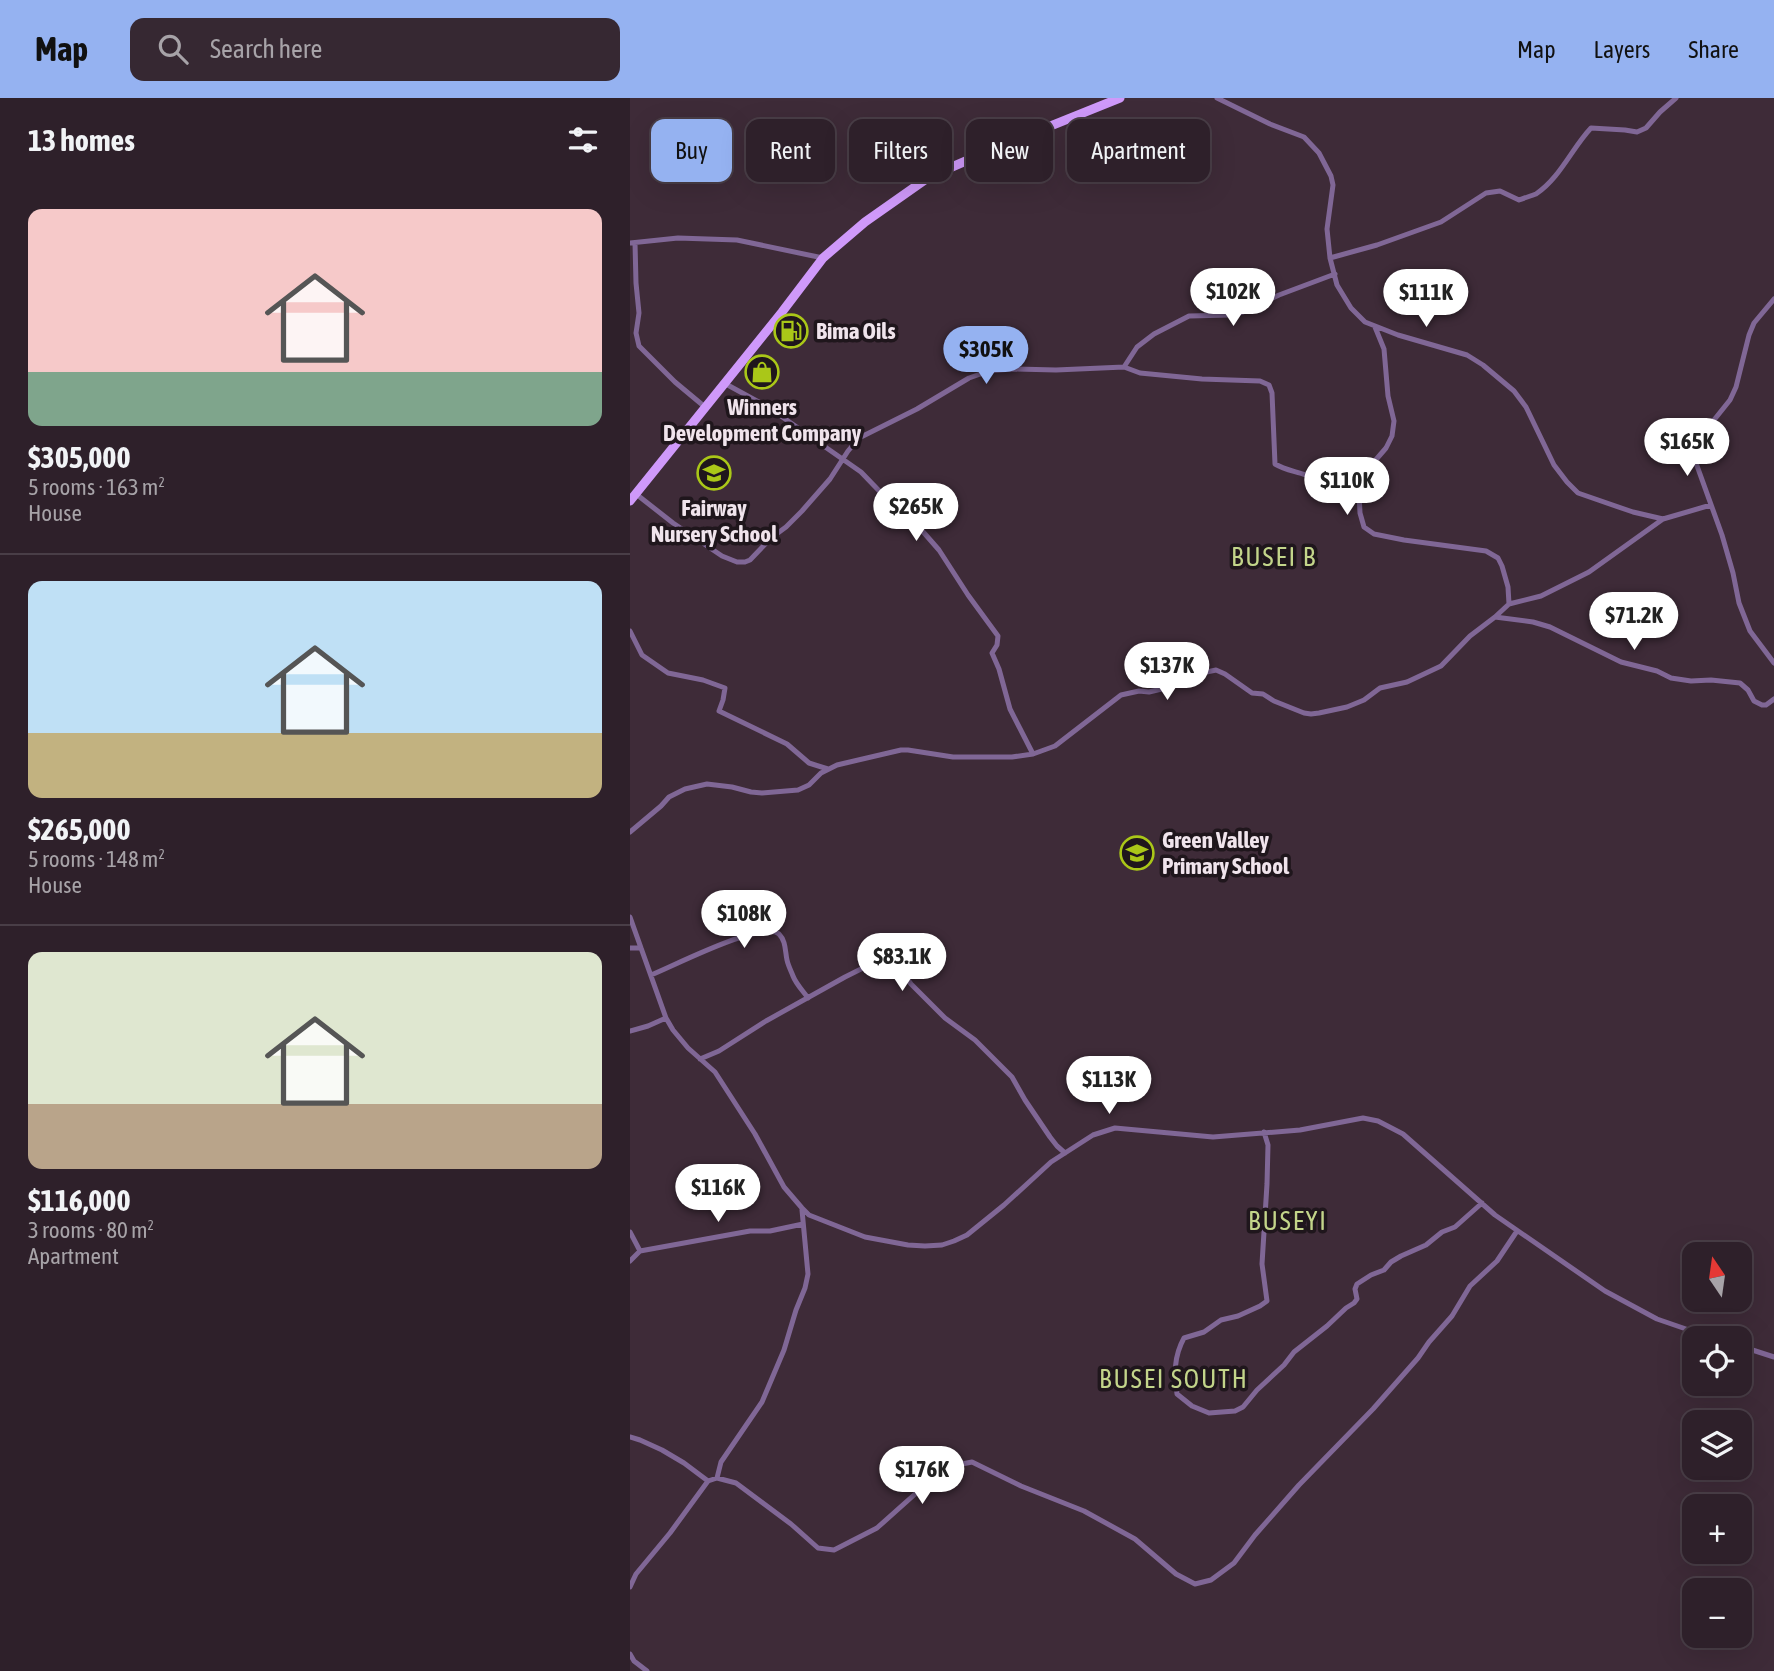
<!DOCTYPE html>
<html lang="en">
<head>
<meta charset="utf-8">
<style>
  :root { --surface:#2e202a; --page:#362832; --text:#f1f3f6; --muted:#a7a3a8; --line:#493e47; --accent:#95b2f1 }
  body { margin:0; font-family:"Asap Condensed",sans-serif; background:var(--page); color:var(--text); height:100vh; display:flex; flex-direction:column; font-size:26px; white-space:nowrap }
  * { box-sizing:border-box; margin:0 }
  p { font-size:23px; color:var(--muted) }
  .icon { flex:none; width:38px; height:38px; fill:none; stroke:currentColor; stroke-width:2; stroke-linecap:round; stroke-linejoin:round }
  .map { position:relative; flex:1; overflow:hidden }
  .panel { display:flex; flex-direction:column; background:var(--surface); width:630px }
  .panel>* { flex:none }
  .banner { position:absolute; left:21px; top:21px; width:665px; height:63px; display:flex; gap:14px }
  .needle { width:46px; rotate:347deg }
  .controls { position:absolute; left:1052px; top:1144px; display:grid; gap:14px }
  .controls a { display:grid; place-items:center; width:70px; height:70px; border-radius:14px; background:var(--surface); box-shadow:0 7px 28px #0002,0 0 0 2px var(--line); font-size:35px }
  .price { position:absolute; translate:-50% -60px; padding:0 16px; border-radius:24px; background:#fff; color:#222; font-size:23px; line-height:46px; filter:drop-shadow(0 2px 4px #0008) }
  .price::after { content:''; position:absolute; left:50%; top:42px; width:21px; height:16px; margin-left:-10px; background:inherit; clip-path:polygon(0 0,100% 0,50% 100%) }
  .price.active { background:var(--accent); color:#111 }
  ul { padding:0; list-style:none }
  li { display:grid; align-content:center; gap:14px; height:371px; padding:0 28px }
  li+li { border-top:2px solid var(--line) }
  li span { display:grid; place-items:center; height:217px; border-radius:14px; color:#555 }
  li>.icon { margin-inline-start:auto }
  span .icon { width:126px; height:126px; fill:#fffc; stroke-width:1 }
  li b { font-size:30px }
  h2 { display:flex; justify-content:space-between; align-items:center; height:84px; padding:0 28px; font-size:30px }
  .tag { padding:0 24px; border-radius:14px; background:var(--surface); box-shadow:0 7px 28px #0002,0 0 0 2px var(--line); font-size:24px; line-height:63px }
  .tag.active { background:var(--accent); color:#111 }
  header { display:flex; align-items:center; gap:42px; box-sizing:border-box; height:98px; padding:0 35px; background:var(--accent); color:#111 }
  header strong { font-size:33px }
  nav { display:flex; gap:38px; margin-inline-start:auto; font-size:24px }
  .search { width:490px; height:63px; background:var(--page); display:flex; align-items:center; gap:18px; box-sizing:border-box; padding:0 24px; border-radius:14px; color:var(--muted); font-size:26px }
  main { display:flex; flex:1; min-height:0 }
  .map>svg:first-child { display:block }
</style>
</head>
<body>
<header>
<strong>Map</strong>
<div class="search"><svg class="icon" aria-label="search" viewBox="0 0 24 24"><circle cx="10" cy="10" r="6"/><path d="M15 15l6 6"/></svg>Search here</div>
<nav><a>Map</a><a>Layers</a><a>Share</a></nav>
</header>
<main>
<section class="panel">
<h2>13 homes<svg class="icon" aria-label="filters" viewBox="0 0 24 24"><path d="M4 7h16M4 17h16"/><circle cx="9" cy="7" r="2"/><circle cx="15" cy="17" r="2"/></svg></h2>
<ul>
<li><span style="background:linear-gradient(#f6c9c9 75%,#7fa58c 0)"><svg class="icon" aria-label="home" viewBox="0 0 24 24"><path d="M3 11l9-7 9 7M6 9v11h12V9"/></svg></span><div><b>$305,000</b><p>5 rooms · 163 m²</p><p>House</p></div></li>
<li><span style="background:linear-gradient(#bfe0f5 70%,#c2b280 0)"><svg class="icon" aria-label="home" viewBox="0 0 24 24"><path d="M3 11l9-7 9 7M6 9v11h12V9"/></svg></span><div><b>$265,000</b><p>5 rooms · 148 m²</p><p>House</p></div></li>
<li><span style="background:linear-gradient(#dfe7d0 70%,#b9a48a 0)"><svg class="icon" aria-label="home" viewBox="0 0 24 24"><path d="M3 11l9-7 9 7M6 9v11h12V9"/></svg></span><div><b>$116,000</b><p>3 rooms · 80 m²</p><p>Apartment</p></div></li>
</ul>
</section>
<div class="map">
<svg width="1144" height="1573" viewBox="0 0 1144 1573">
  <rect width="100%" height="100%" fill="#3e2b38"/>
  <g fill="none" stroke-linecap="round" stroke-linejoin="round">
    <path stroke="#806796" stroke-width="5" d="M 587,0 L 640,26 L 674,39 L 689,55 L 701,78 L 703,87 L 697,131 L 700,160 L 707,187 L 721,210 L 735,224 L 768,237 L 837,257 L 853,267 L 884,293 L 896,309 L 924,367 L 937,384 L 948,395 L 1003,414 L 1033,421 L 1081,407
      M 0,145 L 48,140 L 107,142 L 193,160
      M 5,145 L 6,185 L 9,215 L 6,235 L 9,248 L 45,284 L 75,309
      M 700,160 L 747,147 L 811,124 L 856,95 L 870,93 L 889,102 C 894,100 901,98 906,96 C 930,80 942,50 961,30 L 995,32 L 1007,34 L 1016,30 L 1030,14 L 1046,0
      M 1144,201 L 1124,225 L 1119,237 L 1106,289 L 1100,302 L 1084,322 L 1073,331 L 1067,342 L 1066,365 L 1092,437 L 1103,475 L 1109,505 L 1120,533 L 1144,565
      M 745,229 L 754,251 L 758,298 L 764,323 L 762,338 L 756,350 L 737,372 L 731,386 L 729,396 L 730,415 L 734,429 L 744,436 L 774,442 L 856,453 L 868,460 L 872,468 L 878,489 L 879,506
      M 494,269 L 507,249 L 524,236 L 559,218 L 600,217 L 613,214 L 649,197 L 705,176
      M 94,285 L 138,309 L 231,374 L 257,401 L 281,420 L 309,452 L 338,497 L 368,538 L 367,547 L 362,555 L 369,571 L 380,611 L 403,656
      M 6,396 L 43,425 L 92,458 L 107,464 L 115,464 L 120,462 L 141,440 L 156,429 L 172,413 L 200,381 L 218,353 L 229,340 L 287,311 L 339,280 L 359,273 L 381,271 L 426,272 L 494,269 L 510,275 L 572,281 L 630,283 L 639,287 L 642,295 L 645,366 C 655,372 665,373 676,377 C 696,383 708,389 730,391
      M 865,519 L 903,524 L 920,529 L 991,564 L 1027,573 L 1041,580 L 1061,583 L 1081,582 L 1110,585 L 1118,592 L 1124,603 L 1132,607 L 1136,607 L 1144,601
      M 0,533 L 12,557 L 38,575 L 73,582 L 95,590 L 93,602 L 89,613 L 157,646 L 179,665 L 198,671
      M 0,734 L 31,708 L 39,699 L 55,691 L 77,686 L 102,689 L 121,694 L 132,695 L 168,692 L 179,687 L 191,675 L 207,667 L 271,652 L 278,652 L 323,659 L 382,659 L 403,656 L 425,648 L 491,597 L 509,593 L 519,594 L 536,590 L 572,575 L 586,572 L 595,576 L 622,595 L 633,596 L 644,603 L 674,615 L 681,616 L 689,615 L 717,609 L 734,602 L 750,590 L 777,584 L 811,568 L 840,538 L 865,519 L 879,506 L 911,498 L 959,474 L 1033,421
      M 0,819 L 36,920 L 43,932 L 58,950 L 85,974 L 125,1036 L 154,1089 L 172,1110 L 179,1117 L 235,1139 L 278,1147 L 295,1148 L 312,1147 L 324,1143 L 337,1137 L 374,1107 L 421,1064 L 463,1037 L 485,1030 L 583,1039 L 670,1032 L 733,1020 L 748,1023 L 773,1036 L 865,1117 L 975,1193 L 1027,1221 L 1085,1241
      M 0,850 L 11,850
      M 21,877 C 42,869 132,822 149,836 C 156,843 155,853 157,862 C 158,867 161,873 163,878 C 166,886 173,893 178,900
      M 0,933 L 18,928 L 36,920
      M 70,961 L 89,953 L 136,923 L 215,879 L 245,864 L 263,861 L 281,886 L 315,920 L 345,942 L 382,979 L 395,1002 L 420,1039 L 427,1048 L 435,1055
      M 634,1034 L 638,1047 L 637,1086 L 632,1166 L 637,1203 L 630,1208 L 608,1218 L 591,1222 L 574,1234 L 554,1240 C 544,1258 544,1276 547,1296 L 562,1308 L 579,1315 L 605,1313 L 613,1309 L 627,1292 L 654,1267 L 664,1254 L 697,1228 L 716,1210 L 724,1205 L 727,1201 L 725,1191 L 727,1186 L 741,1177 L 754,1172 L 761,1164 L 771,1158 L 796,1147 L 812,1134 L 825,1129 L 852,1105
      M 0,1134 L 10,1153 L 120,1133 L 140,1133 L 173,1126
      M 0,1163 L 10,1153
      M 1110,1248 L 1144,1259
      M 0,1339 L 10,1342 L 32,1352 L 54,1365 L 78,1383
      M 87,1380 L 106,1385 L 161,1426 L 188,1450 L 204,1452 L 247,1430 L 303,1380 L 327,1367 L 342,1364 L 391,1388 L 454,1413 L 505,1441 L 546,1476 L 565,1486 L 581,1482 L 604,1465 L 625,1437 L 669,1387 L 743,1311 L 788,1260 L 799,1244 L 822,1218 L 840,1188 L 867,1163 L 887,1133
      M 0,1489 L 6,1476 L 40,1435 L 78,1383 L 87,1380 L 91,1364 L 132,1304 L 154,1252 L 166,1212 L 175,1190 L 178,1176 L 172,1112
      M 0,1556 L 4,1563 L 17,1573"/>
    <path stroke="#cf99fa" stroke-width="9" d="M 0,403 L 152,214 L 193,160 L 235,124 L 299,79 L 361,52 L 490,0"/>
  </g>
  <defs>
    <symbol id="fuel-ring" viewBox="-11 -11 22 22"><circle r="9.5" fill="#1f161c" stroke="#aac718" stroke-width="1.5"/><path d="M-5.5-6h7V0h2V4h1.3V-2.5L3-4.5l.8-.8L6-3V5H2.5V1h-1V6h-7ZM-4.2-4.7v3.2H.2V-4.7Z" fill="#aac718"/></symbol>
    <symbol id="shop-ring" viewBox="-11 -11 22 22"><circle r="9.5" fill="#1f161c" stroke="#aac718" stroke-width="1.5"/><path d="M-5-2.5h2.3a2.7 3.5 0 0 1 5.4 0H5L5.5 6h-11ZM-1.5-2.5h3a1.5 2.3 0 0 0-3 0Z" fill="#aac718"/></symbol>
    <symbol id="school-ring" viewBox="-11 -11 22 22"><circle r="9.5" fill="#1f161c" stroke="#aac718" stroke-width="1.5"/><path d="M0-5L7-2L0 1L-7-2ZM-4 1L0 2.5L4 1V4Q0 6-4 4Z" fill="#aac718"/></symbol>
  </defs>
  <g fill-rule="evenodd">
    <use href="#fuel-ring" x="142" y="214" width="38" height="38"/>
    <use href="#shop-ring" x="113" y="255" width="38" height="38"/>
    <use href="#school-ring" x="65" y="356" width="38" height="38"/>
    <use href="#school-ring" x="488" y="736" width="38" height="38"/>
  </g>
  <g text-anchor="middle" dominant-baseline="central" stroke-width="7" stroke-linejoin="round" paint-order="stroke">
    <g font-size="23" font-weight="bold" fill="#f0e4ec" stroke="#1f161c" text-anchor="start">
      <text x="186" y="233">Bima Oils</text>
      <text x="132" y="309" text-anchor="middle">Winners<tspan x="132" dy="26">Development Company</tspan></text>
      <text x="84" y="410" text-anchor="middle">Fairway<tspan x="84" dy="26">Nursery School</tspan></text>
      <text x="532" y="742">Green Valley<tspan x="532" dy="26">Primary School</tspan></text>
    </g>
    <g font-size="26" letter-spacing="2" fill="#c3d58a" stroke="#1f161c">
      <text x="644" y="459">BUSEI B</text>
      <text x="658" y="1123">BUSEYI</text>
      <text x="544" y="1281">BUSEI SOUTH</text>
    </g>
  </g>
</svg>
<div class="controls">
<a><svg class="needle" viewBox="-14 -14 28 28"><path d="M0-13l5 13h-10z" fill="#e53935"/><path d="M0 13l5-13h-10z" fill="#a7a3a8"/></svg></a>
<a><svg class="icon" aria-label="locate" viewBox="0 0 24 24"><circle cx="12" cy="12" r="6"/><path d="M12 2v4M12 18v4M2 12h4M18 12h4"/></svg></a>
<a><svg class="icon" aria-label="layers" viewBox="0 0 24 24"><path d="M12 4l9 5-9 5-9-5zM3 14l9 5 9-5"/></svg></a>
<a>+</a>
<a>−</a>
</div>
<b class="price" style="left:603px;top:230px">$102K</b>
<b class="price" style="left:796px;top:231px">$111K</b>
<b class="price active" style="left:356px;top:288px">$305K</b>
<b class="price" style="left:1057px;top:380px">$165K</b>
<b class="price" style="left:717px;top:419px">$110K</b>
<b class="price" style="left:286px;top:445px">$265K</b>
<b class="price" style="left:1004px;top:554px">$71.2K</b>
<b class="price" style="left:537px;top:604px">$137K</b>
<b class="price" style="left:114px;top:852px">$108K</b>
<b class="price" style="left:272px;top:895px">$83.1K</b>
<b class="price" style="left:479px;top:1018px">$113K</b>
<b class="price" style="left:88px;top:1126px">$116K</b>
<b class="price" style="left:292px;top:1408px">$176K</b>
<div class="banner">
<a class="tag active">Buy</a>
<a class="tag">Rent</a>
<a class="tag">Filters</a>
<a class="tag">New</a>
<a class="tag">Apartment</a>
</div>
</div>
</main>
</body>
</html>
